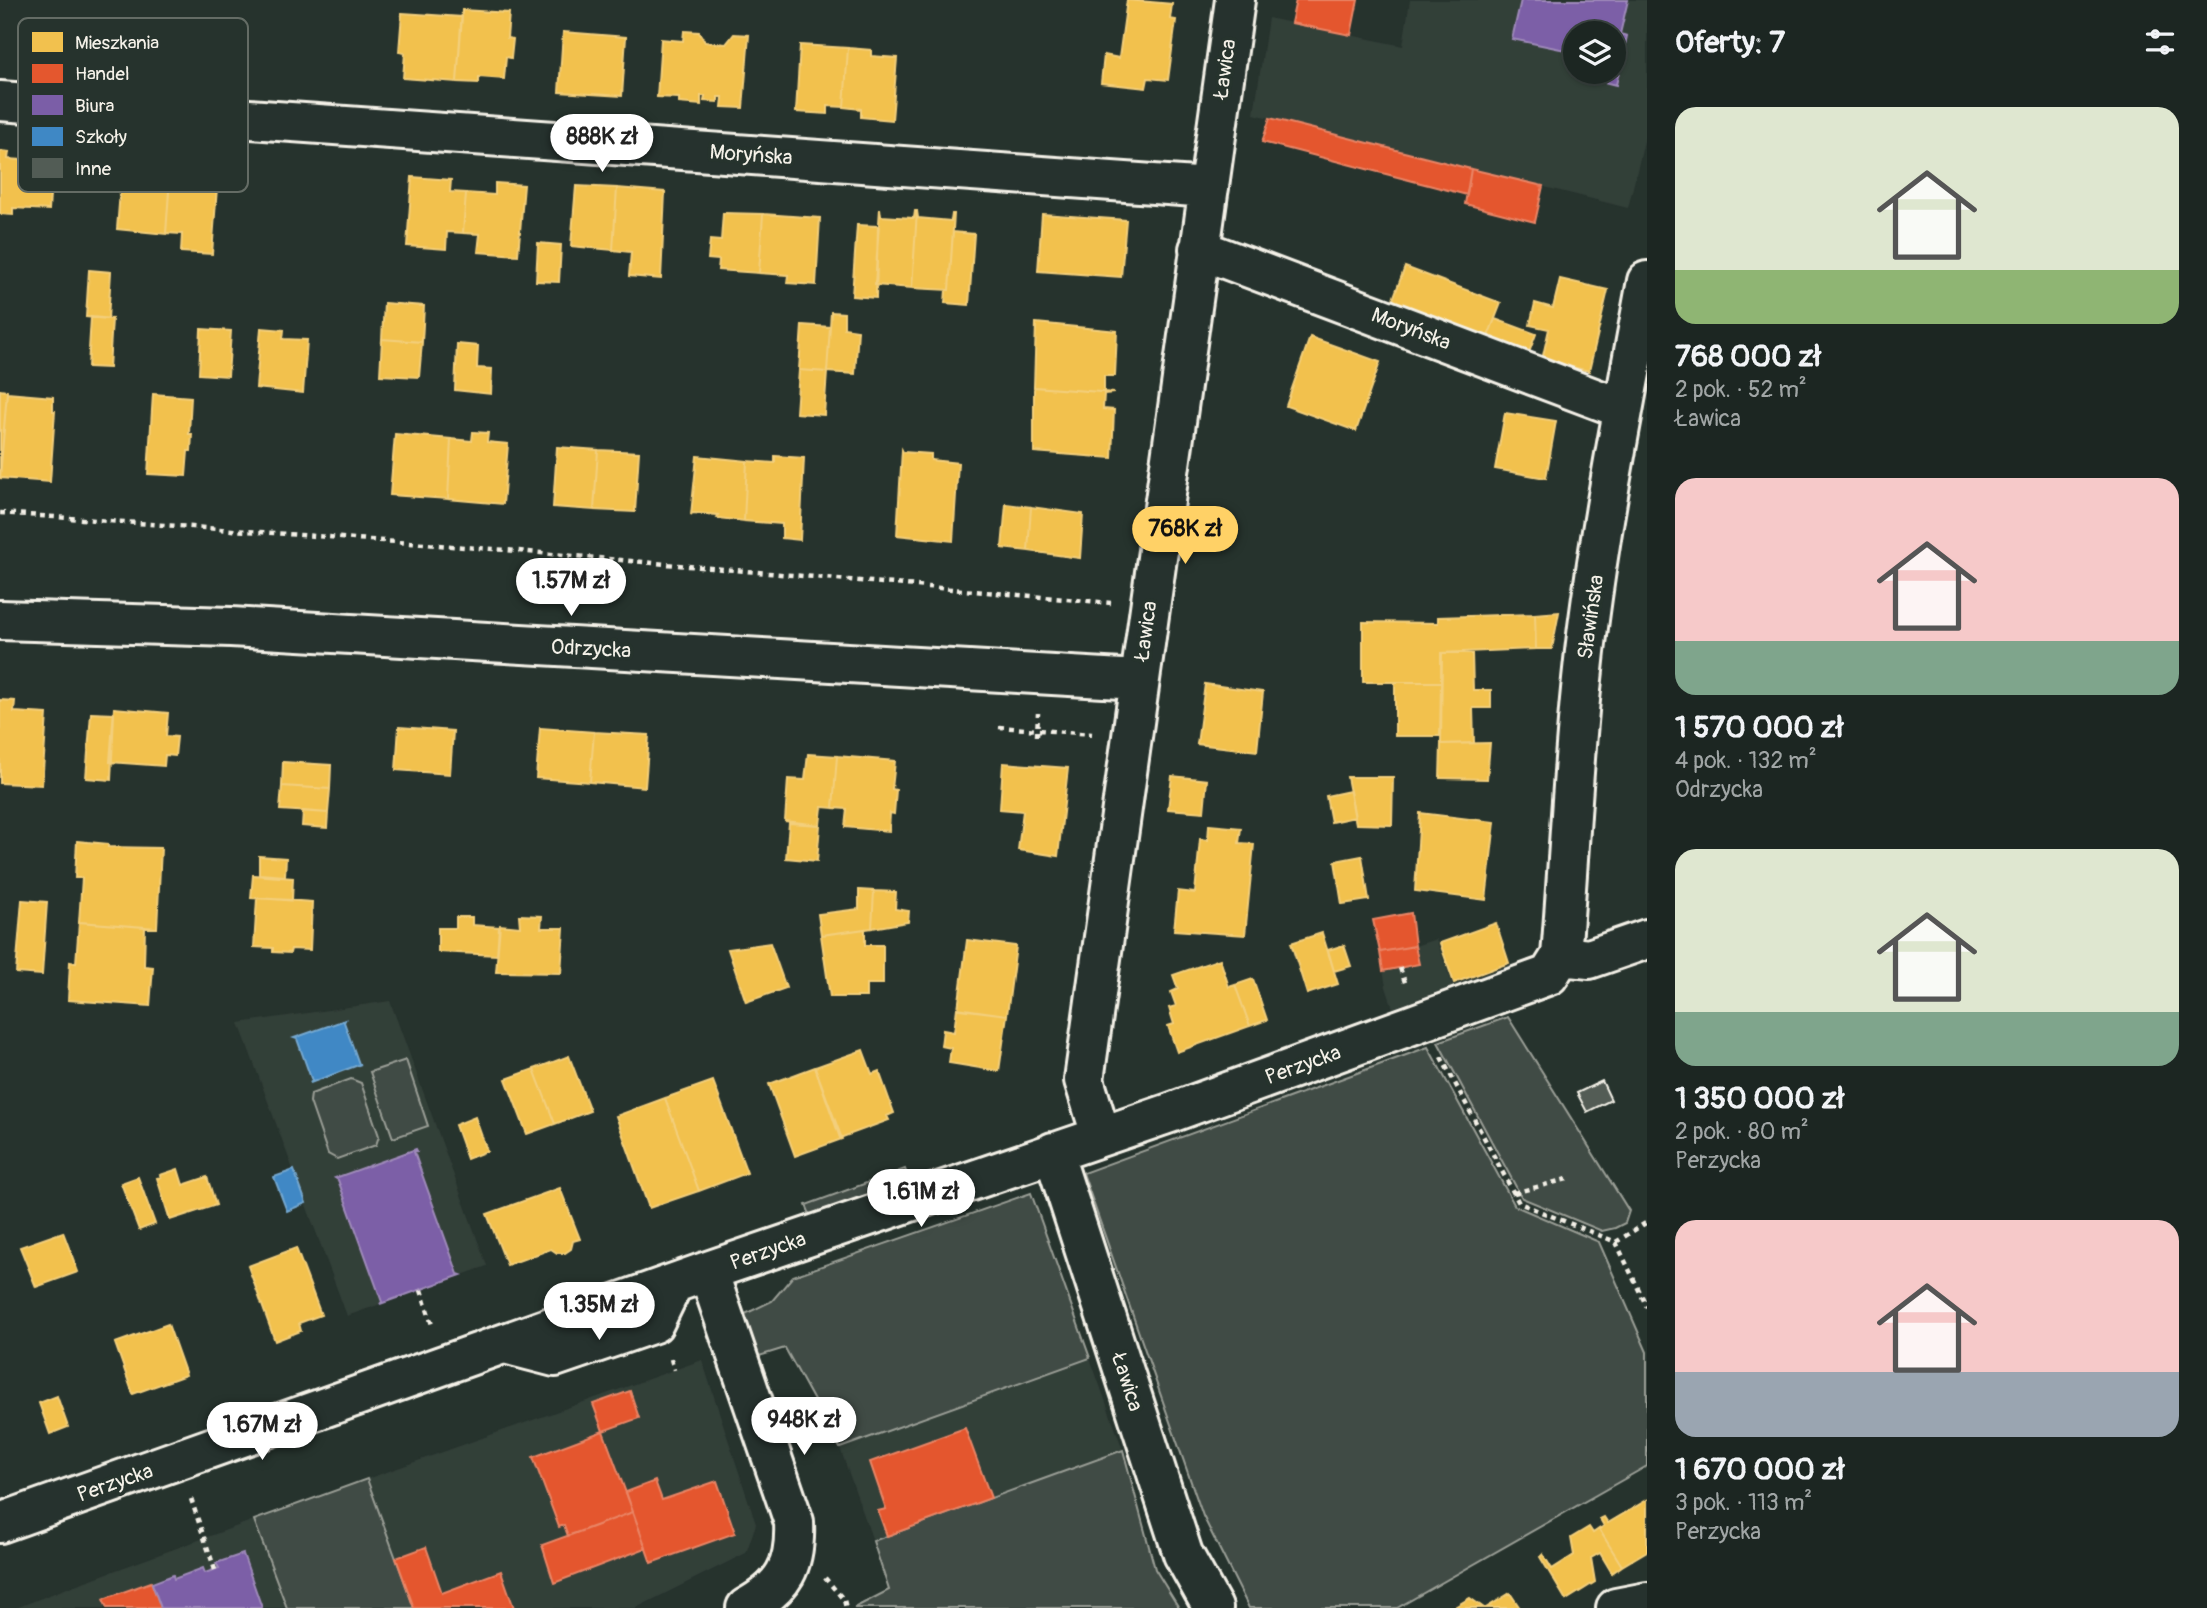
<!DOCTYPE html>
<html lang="pl">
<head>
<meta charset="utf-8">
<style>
  :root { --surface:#1c2622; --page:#29322f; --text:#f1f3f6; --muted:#a0a5a5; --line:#3a4340; --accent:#ffd166 }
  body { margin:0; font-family:Pangolin,sans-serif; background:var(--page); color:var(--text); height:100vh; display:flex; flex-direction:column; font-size:26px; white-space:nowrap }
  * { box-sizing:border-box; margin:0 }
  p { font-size:23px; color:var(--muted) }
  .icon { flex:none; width:38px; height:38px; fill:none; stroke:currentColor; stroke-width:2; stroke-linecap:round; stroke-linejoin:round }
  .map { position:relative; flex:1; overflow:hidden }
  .details { display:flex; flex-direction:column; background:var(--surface); width:560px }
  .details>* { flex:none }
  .tools { position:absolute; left:1563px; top:21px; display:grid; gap:14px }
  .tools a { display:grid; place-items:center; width:63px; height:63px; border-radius:50%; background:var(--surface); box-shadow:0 2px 5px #0004,0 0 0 2px var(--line); font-size:35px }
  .price { position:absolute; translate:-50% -60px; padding:0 16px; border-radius:24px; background:#fff; color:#222; font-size:23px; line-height:46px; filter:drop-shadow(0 2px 4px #0008) }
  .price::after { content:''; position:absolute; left:50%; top:42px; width:21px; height:16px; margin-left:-10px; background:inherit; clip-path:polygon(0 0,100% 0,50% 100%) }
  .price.on { background:var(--accent); color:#111 }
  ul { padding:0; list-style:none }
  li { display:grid; align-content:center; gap:14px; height:371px; padding:0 28px }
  li span { display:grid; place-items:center; height:217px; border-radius:21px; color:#555 }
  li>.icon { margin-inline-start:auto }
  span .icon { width:126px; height:126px; fill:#fffc; stroke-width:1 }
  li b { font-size:30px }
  h2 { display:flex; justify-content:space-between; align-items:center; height:84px; padding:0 28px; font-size:30px }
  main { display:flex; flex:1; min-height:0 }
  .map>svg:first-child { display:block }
</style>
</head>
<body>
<main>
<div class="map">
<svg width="1647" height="1608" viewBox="0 0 1647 1608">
  <rect width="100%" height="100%" fill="#26332d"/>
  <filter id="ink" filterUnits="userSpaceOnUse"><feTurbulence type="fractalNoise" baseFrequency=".0143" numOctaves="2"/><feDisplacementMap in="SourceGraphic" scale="14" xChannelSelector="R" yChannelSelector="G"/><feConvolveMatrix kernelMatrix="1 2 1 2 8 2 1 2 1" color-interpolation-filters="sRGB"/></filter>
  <g filter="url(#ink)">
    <path fill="#333f39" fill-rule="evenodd" d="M 1410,0 L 1647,0 L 1647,129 L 1628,208 L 1254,114 L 1268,18 L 1403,46 ZM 1575,33 L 1614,33 L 1614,72 L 1575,72 Z
      M 1436,939 L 1453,986 L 1393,1008 L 1386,987 L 1380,952 L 1415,946 Z
      M 390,1001 L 487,1266 L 347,1316 L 239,1023 Z
      M 1090,1358 L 1123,1450 L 873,1541 L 840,1448 Z
      M 702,1360 L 756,1524 L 746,1553 L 636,1608 L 414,1608 L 367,1479 Z
      M 254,1520 L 287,1608 L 16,1608 L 75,1585 Z"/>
    <path fill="#414b45" stroke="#9a9e96" stroke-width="2" d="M 1508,1017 L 1629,1211 L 1625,1223 L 1615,1228 L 1602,1231 L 1522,1198 L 1438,1042 Z
      M 1428,1047 L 1515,1206 L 1599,1242 L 1647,1352 L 1647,1466 L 1397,1608 L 1249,1608 L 1203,1516 L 1083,1173 Z
      M 406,1060 L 428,1126 L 393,1138 L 370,1072 Z
      M 351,1079 L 361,1083 L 379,1136 L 376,1145 L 337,1159 L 328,1154 L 310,1102 L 311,1094 Z
      M 905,1169 L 910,1182 L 811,1217 L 806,1205 Z
      M 1031,1193 L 1090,1358 L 840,1448 L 785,1348 L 756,1357 L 743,1315 L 772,1301 L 793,1276 Z
      M 1123,1450 L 1155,1569 L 1179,1608 L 854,1608 L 889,1590 L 873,1541 Z
      M 367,1479 L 414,1608 L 287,1608 L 254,1520 Z"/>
    <path fill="#f2c14e" stroke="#f3cf7c" stroke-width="2" d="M 1127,0 L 1172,4 L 1170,19 L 1176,20 L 1168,80 L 1148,78 L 1146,88 L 1101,83 L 1104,55 L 1119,58 Z
      M 462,10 L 509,13 L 507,38 L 513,39 L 511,58 L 506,57 L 504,79 L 479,77 L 479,83 L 457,82 Z
      M 402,13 L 462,17 L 457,82 L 403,78 L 405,53 L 399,52 Z
      M 684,31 L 699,32 L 705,42 L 726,44 L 734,34 L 749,35 L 743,108 L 722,107 L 723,97 L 718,97 L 718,102 L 704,101 L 705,96 L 701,96 L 701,105 L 679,103 L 679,98 L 657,97 L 661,39 L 683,41 Z
      M 563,32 L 626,37 L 622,96 L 559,92 Z
      M 800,45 L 848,48 L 844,107 L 828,106 L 828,114 L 796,112 Z
      M 848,48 L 871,50 L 871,56 L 897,58 L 892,120 L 861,117 L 861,109 L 844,107 Z
      M 0,151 L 9,152 L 8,159 L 52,162 L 49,210 L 13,208 L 13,215 L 0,214 Z
      M 123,154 L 147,156 L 146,170 L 171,164 L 166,234 L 117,229 Z
      M 198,159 L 219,161 L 212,254 L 181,252 L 182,234 L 166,233 L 171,163 L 198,165 Z
      M 412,177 L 451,180 L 450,192 L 466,193 L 463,233 L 447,232 L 446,249 L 407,246 Z
      M 495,183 L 524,185 L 518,255 L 478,252 L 480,234 L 463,233 L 466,193 L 495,195 Z
      M 576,186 L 617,188 L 613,250 L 571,246 Z
      M 617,188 L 665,192 L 661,279 L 629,276 L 631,252 L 613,250 Z
      M 880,208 L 881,216 L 914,218 L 915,211 L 917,211 L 912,288 L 875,285 Z
      M 917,211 L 918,218 L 951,221 L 952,214 L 954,214 L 949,290 L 912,288 Z
      M 723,213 L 763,214 L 759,273 L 718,270 L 719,260 L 708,259 L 710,240 L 721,241 Z
      M 763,214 L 820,218 L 816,285 L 787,283 L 788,275 L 759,273 Z
      M 1042,214 L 1126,220 L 1121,277 L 1038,271 Z
      M 857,225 L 878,226 L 876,298 L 852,296 Z
      M 953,232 L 974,234 L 969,305 L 945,303 L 946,290 L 949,290 Z
      M 538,243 L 561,245 L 559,282 L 536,281 Z
      M 1405,267 L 1501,303 L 1487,339 L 1392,302 Z
      M 89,270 L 111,272 L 108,319 L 86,317 Z
      M 1560,279 L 1608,290 L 1589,371 L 1542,360 L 1549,329 L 1530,325 L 1535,303 L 1553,308 Z
      M 384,303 L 424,306 L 422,342 L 382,339 Z
      M 831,312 L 844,313 L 844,328 L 858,330 L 855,374 L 827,372 Z
      M 91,317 L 112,319 L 109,368 L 88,367 Z
      M 1495,319 L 1536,334 L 1528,355 L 1487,339 Z
      M 1036,323 L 1117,331 L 1115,376 L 1104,376 L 1104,392 L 1114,393 L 1034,387 Z
      M 802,325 L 830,327 L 827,372 L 799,370 Z
      M 261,328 L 284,330 L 283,339 L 307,340 L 303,393 L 256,388 Z
      M 201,329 L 231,331 L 228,376 L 199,374 Z
      M 1310,337 L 1380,362 L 1356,431 L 1286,406 Z
      M 382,339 L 422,342 L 419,377 L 380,375 Z
      M 457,344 L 478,346 L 477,368 L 492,369 L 491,394 L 455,390 Z
      M 799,370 L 827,372 L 824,415 L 796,413 Z
      M 1034,387 L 1114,393 L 1104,394 L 1103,409 L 1114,410 L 1112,458 L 1034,452 Z
      M 0,390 L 7,391 L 0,478 Z
      M 7,393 L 53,397 L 53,411 L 55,411 L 50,482 L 0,478 Z
      M 153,394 L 191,397 L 189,434 L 192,434 L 191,451 L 188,451 L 186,476 L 148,474 Z
      M 1505,413 L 1556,421 L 1546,478 L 1495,469 Z
      M 473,432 L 488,433 L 487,442 L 508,444 L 503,504 L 448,499 L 451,439 L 472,441 Z
      M 395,434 L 451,439 L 448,499 L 390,495 Z
      M 557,447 L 598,450 L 594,510 L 553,507 Z
      M 598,450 L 639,452 L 635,512 L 594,510 Z
      M 902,450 L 903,452 L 931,454 L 931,460 L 958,463 L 953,541 L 897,535 Z
      M 697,456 L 747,461 L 744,521 L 717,518 L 718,515 L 692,513 L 691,515 Z
      M 775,456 L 804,458 L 800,540 L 782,538 L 782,524 L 744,521 L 747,461 L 775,463 Z
      M 1006,504 L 1031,507 L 1028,551 L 1002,548 Z
      M 1031,507 L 1083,514 L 1080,558 L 1028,551 Z
      M 1559,612 L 1552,649 L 1536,649 L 1535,614 Z
      M 1535,614 L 1536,649 L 1441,653 L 1441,682 L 1363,682 L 1363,622 L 1438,623 L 1438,617 Z
      M 1442,653 L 1472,653 L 1473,690 L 1491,690 L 1491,708 L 1473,708 L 1474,743 L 1441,744 Z
      M 1395,682 L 1441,682 L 1440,736 L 1395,736 Z
      M 1205,684 L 1263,692 L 1257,751 L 1197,744 Z
      M 0,700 L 15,701 L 14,712 L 47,714 L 42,785 L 0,783 Z
      M 114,708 L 168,713 L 166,736 L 177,737 L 175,756 L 165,755 L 164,766 L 110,762 Z
      M 91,713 L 114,714 L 111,780 L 86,778 Z
      M 399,727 L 453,731 L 450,774 L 396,770 Z
      M 540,728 L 594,732 L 590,782 L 536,778 Z
      M 594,732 L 649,735 L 645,787 L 590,782 Z
      M 1490,743 L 1487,779 L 1440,778 L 1441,744 Z
      M 808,754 L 837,756 L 833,808 L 822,807 L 820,825 L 785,821 L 788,779 L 805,780 Z
      M 837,756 L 895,761 L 892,789 L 896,790 L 894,814 L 890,813 L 889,831 L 845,827 L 847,809 L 833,808 Z
      M 283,762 L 331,765 L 330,789 L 282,786 Z
      M 1003,763 L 1068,768 L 1058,856 L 1018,850 L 1023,811 L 1000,809 Z
      M 1172,776 L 1207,780 L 1204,812 L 1168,809 Z
      M 1347,777 L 1393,777 L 1392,825 L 1356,824 Z
      M 282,786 L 330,789 L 328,813 L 280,810 Z
      M 1350,791 L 1355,817 L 1331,822 L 1326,796 Z
      M 303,811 L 328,813 L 327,828 L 302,826 Z
      M 1420,813 L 1495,822 L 1486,900 L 1415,891 Z
      M 789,823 L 820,825 L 817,861 L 786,858 Z
      M 1209,825 L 1241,828 L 1239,843 L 1254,844 L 1245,935 L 1174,930 L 1178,891 L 1195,893 L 1200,839 L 1208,840 Z
      M 77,841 L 108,844 L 108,847 L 161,848 L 157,928 L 79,922 L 82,878 L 75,878 Z
      M 259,856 L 286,858 L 285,876 L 259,874 Z
      M 1362,856 L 1369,900 L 1342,904 L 1335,861 Z
      M 253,875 L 293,878 L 292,900 L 251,898 Z
      M 859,890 L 874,891 L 872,928 L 821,935 L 818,914 L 859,909 Z
      M 874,891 L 896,892 L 895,909 L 909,911 L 908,922 L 872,928 Z
      M 257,898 L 312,902 L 310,950 L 291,949 L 290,953 L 273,952 L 273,948 L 254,947 Z
      M 22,900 L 47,902 L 42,975 L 16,973 Z
      M 519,915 L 542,916 L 541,928 L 564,928 L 561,973 L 496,972 L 500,925 L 520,927 Z
      M 456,917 L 472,917 L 472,925 L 499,927 L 497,955 L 438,952 L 438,928 L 456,928 Z
      M 79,922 L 145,927 L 144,966 L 153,967 L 150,1006 L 68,1000 L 70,962 L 76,963 Z
      M 1496,923 L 1509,963 L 1454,983 L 1440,943 Z
      M 865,929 L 865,945 L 883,945 L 883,984 L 866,984 L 866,997 L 830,997 L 821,935 Z
      M 1322,933 L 1338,984 L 1307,994 L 1291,943 Z
      M 967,940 L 1016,946 L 1007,1015 L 958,1009 Z
      M 770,943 L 786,988 L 746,1002 L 728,949 Z
      M 1344,945 L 1351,966 L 1334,971 L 1328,950 Z
      M 1220,959 L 1229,987 L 1235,985 L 1250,1026 L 1177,1052 L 1168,1026 L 1174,1024 L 1169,1008 L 1176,1006 L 1171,992 L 1178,989 L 1173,975 Z
      M 1253,979 L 1267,1020 L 1250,1026 L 1235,985 Z
      M 957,1008 L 1007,1015 L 999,1071 L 949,1063 L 951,1048 L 941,1046 L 943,1030 L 954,1032 Z
      M 863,1050 L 872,1074 L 879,1071 L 894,1113 L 887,1116 L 889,1120 L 840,1138 L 815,1067 Z
      M 569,1056 L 590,1111 L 555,1124 L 534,1069 Z
      M 815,1067 L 842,1139 L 795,1156 L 769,1084 Z
      M 534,1069 L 555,1124 L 527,1134 L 506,1079 Z
      M 713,1081 L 747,1173 L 699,1191 L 665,1098 Z
      M 665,1098 L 699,1191 L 649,1208 L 616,1116 Z
      M 475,1117 L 487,1151 L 467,1159 L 455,1125 Z
      M 178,1169 L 183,1185 L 207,1177 L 216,1205 L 170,1220 L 157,1178 L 161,1177 L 160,1175 Z
      M 138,1177 L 155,1224 L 139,1230 L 121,1183 Z
      M 560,1188 L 580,1239 L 573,1241 L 571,1249 L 565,1253 L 557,1253 L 551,1249 L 507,1265 L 487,1214 Z
      M 63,1232 L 78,1272 L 36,1287 L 20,1247 Z
      M 296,1248 L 321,1315 L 299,1323 L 301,1331 L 275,1341 L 248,1266 Z
      M 168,1324 L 186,1375 L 133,1394 L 115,1343 Z
      M 57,1396 L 68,1427 L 50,1434 L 39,1403 Z
      M 1647,1500 L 1647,1551 L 1622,1566 L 1599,1529 L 1604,1526 L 1600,1519 L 1604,1517 L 1608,1523 Z
      M 1589,1527 L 1593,1533 L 1599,1529 L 1622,1566 L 1612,1573 L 1600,1553 L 1591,1558 L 1595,1582 L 1566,1600 L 1540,1557 L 1543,1554 L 1552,1569 L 1574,1555 L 1571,1538 Z
      M 1510,1593 L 1520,1608 L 1486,1608 Z
      M 1470,1598 L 1484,1608 L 1453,1608 Z"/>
    <path fill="#e4572e" stroke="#e98566" stroke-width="2" d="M 1296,0 L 1358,0 L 1351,35 L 1291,23 Z
      M 1270,118 L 1471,169 L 1467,195 L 1262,142 Z
      M 1471,169 L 1543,186 L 1535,222 L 1465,204 Z
      M 1411,913 L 1415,946 L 1380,952 L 1373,920 Z
      M 1415,946 L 1419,964 L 1383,971 L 1380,952 Z
      M 630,1391 L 639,1418 L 603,1431 L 593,1404 Z
      M 965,1428 L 991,1498 L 887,1536 L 878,1511 L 886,1509 L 870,1462 Z
      M 603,1431 L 633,1512 L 568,1536 L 564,1525 L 559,1527 L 533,1457 Z
      M 655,1481 L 662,1500 L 717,1481 L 735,1533 L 651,1563 L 626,1492 Z
      M 633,1512 L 646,1548 L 554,1583 L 542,1545 Z
      M 426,1547 L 442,1593 L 501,1571 L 514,1608 L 414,1608 L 396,1558 Z
      M 151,1582 L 161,1608 L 107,1608 L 103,1599 Z"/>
    <path fill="#7b5ea7" stroke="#9f8aba" stroke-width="2" d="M 1521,0 L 1628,0 L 1620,34 L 1627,36 L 1616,85 L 1584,77 L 1585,72 L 1614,72 L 1614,33 L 1575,33 L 1575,52 L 1512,39 Z
      M 416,1149 L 417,1151 L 414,1152 L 458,1274 L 461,1275 L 380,1304 L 382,1302 L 338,1180 L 335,1178 Z
      M 243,1554 L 262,1608 L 161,1608 L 152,1583 L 173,1575 L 174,1579 L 203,1568 L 205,1573 L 219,1568 L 216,1563 Z"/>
    <path fill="#3f88c5" stroke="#75a8d0" stroke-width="2" d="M 345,1020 L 344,1022 L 359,1064 L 361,1064 L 310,1083 L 312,1081 L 297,1039 L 294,1038 Z
      M 294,1170 L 306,1203 L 287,1211 L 274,1177 Z"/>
    <path fill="#525c55" stroke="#f4f1e8" stroke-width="2" d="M 1602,1081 L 1611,1100 L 1587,1112 L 1577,1093 Z"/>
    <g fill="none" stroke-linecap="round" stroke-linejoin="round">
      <defs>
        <path id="minor" d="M 0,101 L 1209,188
          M 1199,249 L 1623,409
          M 0,620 L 231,627 L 1139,680
          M 1561,956 L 1589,959 L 1647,939
          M 1101,1135 L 1084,1080 L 1235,0
          M 1053,1152 L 1183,1554 L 1213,1608
          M 708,1271 L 794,1522 C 796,1566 784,1587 746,1608
          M 505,1344 L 555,1357 L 654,1323 L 673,1284
          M 0,1523 L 708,1271 L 1170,1113 L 1549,975 L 1561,956 C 1570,846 1574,736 1588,627 C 1603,511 1626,396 1647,281
          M 1616,1608 L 1647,1602"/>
      </defs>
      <use href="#minor" stroke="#f4f1e8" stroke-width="44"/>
      <path stroke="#f4f1e8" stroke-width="4.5" stroke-dasharray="5 5" stroke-linecap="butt" d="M 0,513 L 506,550 L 1111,603
        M 999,727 L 1092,734
        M 1037,736 L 1038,713
        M 1400,968 L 1406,985
        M 1441,1057 L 1519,1203 L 1616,1242 L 1647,1307
        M 1514,1193 L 1567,1179
        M 1616,1242 L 1647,1222
        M 421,1290 L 433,1328
        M 671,1359 L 674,1370
        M 191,1499 L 215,1570
        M 825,1578 L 844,1600 L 846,1608"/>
      <use href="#minor" stroke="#26332d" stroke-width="38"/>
    </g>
  </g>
  <g text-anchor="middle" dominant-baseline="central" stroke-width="7" stroke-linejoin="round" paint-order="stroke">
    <g font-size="21" fill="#f4f1e8" stroke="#26332d">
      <text transform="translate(1225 69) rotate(-82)">Ławica</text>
      <text transform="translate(751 155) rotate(4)">Moryńska</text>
      <text transform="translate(1411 329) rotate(21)">Moryńska</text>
      <text transform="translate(1591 617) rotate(-82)">Sławińska</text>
      <text transform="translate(1146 631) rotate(-82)">Ławica</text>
      <text transform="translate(591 649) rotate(3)">Odrzycka</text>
      <text transform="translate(1303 1065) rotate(-20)">Perzycka</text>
      <text transform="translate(768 1251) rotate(-19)">Perzycka</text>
      <text transform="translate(1127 1382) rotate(72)">Ławica</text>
      <text transform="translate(115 1483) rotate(-19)">Perzycka</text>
    </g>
  </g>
  <rect x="18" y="18" width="230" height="174" rx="10" fill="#26332d" stroke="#646c65" stroke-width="2"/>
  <rect x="32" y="32" width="31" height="20" fill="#f2c14e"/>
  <rect x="32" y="64" width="31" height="19" fill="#e4572e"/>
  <rect x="32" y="95" width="31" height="20" fill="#7b5ea7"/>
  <rect x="32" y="127" width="31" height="19" fill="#3f88c5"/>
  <rect x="32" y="158" width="31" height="20" fill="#525c55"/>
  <g font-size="19" fill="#f4f1e8">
    <text x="75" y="49">Mieszkania</text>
    <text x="75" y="80">Handel</text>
    <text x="75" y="112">Biura</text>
    <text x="75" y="143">Szkoły</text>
    <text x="75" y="175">Inne</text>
  </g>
</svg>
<div class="tools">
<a><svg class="icon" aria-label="layers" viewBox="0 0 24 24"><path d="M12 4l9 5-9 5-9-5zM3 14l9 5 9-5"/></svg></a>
</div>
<b class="price" style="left:602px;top:174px">888K zł</b>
<b class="price on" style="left:1185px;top:566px">768K zł</b>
<b class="price" style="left:571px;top:618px">1.57M zł</b>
<b class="price" style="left:921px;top:1229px">1.61M zł</b>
<b class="price" style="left:599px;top:1342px">1.35M zł</b>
<b class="price" style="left:804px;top:1457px">948K zł</b>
<b class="price" style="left:262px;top:1462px">1.67M zł</b>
</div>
<section class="details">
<h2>Oferty: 7<svg class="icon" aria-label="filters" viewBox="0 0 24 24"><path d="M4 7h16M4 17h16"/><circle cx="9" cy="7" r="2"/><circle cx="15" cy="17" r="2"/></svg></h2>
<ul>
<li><span style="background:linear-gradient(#dfe7d0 75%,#8fb573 0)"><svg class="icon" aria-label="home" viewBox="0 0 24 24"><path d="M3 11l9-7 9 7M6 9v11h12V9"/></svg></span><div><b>768 000 zł</b><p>2 pok. · 52 m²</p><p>Ławica</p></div></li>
<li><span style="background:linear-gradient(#f6c9c9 75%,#7fa58c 0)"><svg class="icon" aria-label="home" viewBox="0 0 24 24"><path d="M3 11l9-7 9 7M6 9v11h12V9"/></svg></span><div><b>1 570 000 zł</b><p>4 pok. · 132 m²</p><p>Odrzycka</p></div></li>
<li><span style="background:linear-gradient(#dfe7d0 75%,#7fa58c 0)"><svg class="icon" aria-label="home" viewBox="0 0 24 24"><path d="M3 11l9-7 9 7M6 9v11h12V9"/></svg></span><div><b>1 350 000 zł</b><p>2 pok. · 80 m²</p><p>Perzycka</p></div></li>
<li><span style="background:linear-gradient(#f6c9c9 70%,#9aa5b1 0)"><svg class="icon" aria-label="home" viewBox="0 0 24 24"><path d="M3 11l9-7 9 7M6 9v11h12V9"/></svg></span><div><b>1 670 000 zł</b><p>3 pok. · 113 m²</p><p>Perzycka</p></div></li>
</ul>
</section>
</main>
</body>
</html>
